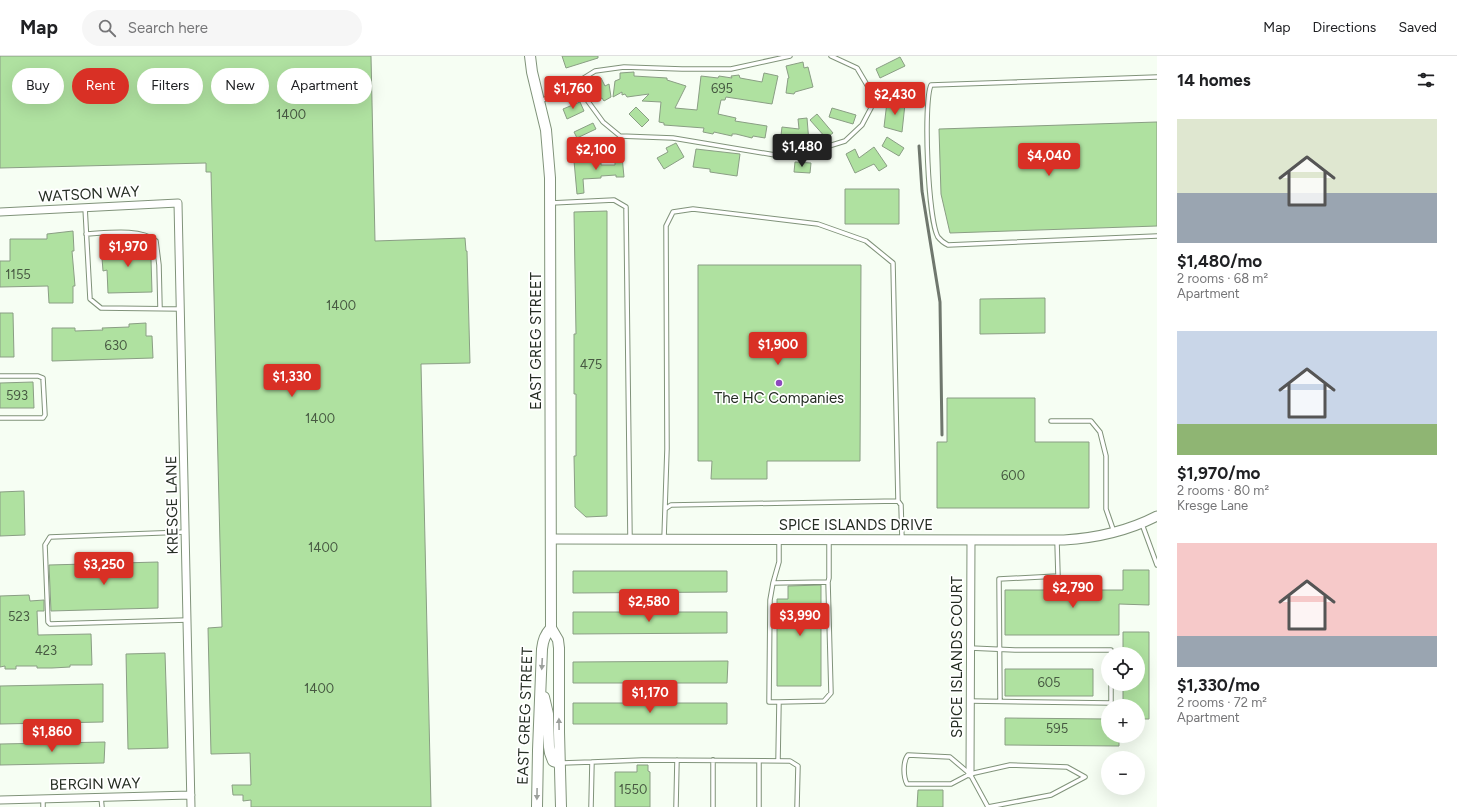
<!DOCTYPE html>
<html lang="en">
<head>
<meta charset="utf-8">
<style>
  :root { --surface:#fff; --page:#f6f6f6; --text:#202124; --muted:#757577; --line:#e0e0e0; --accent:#d93025 }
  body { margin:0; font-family:Figtree,sans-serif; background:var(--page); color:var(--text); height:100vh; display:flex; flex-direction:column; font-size:15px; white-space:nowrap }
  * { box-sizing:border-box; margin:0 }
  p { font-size:13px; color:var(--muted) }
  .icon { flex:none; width:22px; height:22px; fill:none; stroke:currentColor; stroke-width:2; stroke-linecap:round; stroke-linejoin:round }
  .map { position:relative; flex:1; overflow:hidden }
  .panel { display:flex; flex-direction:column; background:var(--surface); width:300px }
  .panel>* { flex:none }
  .top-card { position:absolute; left:12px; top:12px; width:380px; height:36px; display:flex; gap:8px }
  .tools { position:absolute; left:1101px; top:591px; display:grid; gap:8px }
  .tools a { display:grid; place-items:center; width:44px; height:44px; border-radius:50%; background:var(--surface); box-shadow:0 4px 16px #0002; font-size:20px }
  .price { position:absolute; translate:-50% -34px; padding:0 9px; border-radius:4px; background:var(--accent); color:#fff; font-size:13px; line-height:26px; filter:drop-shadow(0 1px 2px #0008) }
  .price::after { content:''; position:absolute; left:50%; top:24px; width:12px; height:9px; margin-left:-6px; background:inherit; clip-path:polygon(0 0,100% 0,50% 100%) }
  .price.on { background:#222; color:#fff }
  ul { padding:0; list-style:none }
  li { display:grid; align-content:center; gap:8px; height:212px; padding:0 20px }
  li span { display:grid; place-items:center; height:124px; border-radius:0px; color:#555 }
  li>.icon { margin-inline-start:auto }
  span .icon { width:72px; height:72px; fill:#fffc; stroke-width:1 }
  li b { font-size:17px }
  h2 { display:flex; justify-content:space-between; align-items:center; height:48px; padding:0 20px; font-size:17px }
  .pill { padding:0 14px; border-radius:18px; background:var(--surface); box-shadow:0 4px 16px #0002; font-size:14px; line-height:36px }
  .pill.on { background:var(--accent); color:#fff }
  header { display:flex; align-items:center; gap:24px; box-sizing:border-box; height:56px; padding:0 20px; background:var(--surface); border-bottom:1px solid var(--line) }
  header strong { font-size:19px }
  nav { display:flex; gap:22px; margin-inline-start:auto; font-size:14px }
  .search { width:280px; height:36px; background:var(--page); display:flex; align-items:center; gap:10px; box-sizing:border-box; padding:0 14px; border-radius:22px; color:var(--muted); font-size:15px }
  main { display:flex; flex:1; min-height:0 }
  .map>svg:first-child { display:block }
</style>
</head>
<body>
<header>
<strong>Map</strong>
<div class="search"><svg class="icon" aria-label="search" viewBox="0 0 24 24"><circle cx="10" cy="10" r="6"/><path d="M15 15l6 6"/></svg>Search here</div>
<nav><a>Map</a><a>Directions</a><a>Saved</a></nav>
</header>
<main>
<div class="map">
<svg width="1157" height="751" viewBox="0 0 1157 751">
  <rect width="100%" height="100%" fill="#f6fef3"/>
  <path fill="#afe1a0" stroke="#8a9e84" d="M 0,0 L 371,0 L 375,185 L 465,182 L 466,195 L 467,195 L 470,307 L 421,308 L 431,751 L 251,751 L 251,744 L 243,745 L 243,739 L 233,739 L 232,729 L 251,729 L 250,697 L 211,698 L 208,572 L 222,571 L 211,116 L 206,116 L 206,107 L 0,112 Z
    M 562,0 L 598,0 L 598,2 L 566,12 Z
    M 900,1 L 905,10 L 880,22 L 876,13 Z
    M 803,6 L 804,12 L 808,11 L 813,31 L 795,36 L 794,38 L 786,37 L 788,22 L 789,22 L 786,10 Z
    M 634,16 L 634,20 L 667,22 L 667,24 L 686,30 L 675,52 L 697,54 L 701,20 L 718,22 L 719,20 L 732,22 L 731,20 L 739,19 L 740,22 L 762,26 L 764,17 L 778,20 L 772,48 L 726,41 L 725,44 L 721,44 L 718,58 L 736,62 L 735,65 L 767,70 L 765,82 L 753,80 L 752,82 L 736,78 L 732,78 L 732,80 L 714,76 L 713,78 L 703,76 L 704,72 L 664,69 L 664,67 L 659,66 L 661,46 L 642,45 L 649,38 L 627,41 L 625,38 L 622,39 L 622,36 L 613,41 L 615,25 L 620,23 L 620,17 Z
    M 601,22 L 605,30 L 609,28 L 611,41 L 604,45 L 602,42 L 598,44 L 590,27 Z
    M 580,46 L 584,55 L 567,63 L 563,53 Z
    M 887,46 L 905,48 L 902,76 L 884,71 Z
    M 636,51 L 649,64 L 642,71 L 629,58 Z
    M 832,52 L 856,59 L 853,68 L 829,61 Z
    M 817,58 L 833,77 L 826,82 L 810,64 Z
    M 807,62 L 809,87 L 790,88 L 790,89 L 780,88 L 782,71 L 799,73 L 798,63 Z
    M 1157,66 L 1157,170 L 950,177 L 941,138 L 939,73 Z
    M 593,67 L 596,73 L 577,82 L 574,76 Z
    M 887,81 L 904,92 L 899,100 L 882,90 Z
    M 676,87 L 684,101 L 664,113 L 657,102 L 668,96 L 666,92 Z
    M 874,91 L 887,110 L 879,115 L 874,108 L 855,117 L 846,98 L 855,93 L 859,102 Z
    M 696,93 L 740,98 L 737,120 L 710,116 L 710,113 L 693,111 Z
    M 622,100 L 624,121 L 616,121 L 616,119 L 601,120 L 601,122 L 583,123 L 584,137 L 577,138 L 574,105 L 582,104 L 582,106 L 599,106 L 599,107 L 601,107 L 601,109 L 615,109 L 615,101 Z
    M 795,106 L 811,107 L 810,117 L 794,116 Z
    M 845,133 L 899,133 L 899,168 L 845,168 Z
    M 607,155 L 607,460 L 586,461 L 575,451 L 574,400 L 576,400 L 576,338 L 574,338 L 574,278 L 576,278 L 574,156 Z
    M 73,175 L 74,195 L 72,195 L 75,230 L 73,230 L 73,247 L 49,247 L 48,230 L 0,231 L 0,205 L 10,205 L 10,183 L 47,183 L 47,178 Z
    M 153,188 L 153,203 L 151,203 L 152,236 L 108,237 L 107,214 L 103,215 L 101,189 Z
    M 698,209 L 861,209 L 860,405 L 767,405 L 767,423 L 711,423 L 712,405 L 698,405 Z
    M 1045,242 L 1045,277 L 980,278 L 980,243 Z
    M 0,257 L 13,257 L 14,301 L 0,301 Z
    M 146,267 L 146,280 L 152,280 L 153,302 L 52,305 L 52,272 L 75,272 L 75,275 L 103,274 L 102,272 L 129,271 L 129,268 Z
    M 33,326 L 34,352 L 0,352 L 0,327 Z
    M 947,342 L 1035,342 L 1035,386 L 1089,386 L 1089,452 L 937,452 L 937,386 L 947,386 Z
    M 24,435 L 25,479 L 0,480 L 0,436 Z
    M 158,506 L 158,552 L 51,555 L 49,509 Z
    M 1123,514 L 1149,514 L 1149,549 L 1119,548 L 1119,579 L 1005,579 L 1005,534 L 1123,534 Z
    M 573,515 L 727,515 L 727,536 L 573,537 Z
    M 821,529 L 821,630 L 777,630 L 777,543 L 788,543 L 788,530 Z
    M 29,539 L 30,545 L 44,544 L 44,555 L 37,555 L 38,579 L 91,578 L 92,609 L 70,609 L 70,611 L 52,612 L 37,612 L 37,610 L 16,610 L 16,613 L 5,613 L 5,610 L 0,611 L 0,540 Z
    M 573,556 L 727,556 L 727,577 L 573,578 Z
    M 1123,576 L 1149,576 L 1149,663 L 1138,663 L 1138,650 L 1123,650 L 1123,628 L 1138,628 L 1138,598 L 1123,598 Z
    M 165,597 L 168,692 L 128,693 L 126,598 Z
    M 728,605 L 727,627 L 573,627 L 573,606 Z
    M 1005,613 L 1093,613 L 1093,640 L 1005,640 Z
    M 103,628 L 103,666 L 0,668 L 0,630 Z
    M 573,647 L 727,647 L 727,668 L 573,668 Z
    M 1005,662 L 1108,663 L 1108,680 L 1119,680 L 1119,690 L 1005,689 Z
    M 105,686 L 104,707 L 0,709 L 0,688 Z
    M 637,709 L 648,709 L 648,715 L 650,716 L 650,751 L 615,751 L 615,716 L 637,716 Z
    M 918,734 L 943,734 L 943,751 L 917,751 Z"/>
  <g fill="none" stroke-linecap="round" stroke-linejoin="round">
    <defs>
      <path id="service" d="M 1157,21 L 931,29 C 923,47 928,164 938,181 C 941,185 944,187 948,189 L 1157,180
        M 580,24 L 587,44 L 603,66 L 620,80 L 673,82 L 775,99 L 803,98 L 845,85 L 862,69 L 871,52 L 870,34 L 857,12 L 831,0
        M 541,45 L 571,30 L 595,15 L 624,11 L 682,13 L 731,13 L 790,0
        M 551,147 L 614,144 L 626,151 L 630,482
        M 85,151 L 90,243 L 101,252 L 181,253
        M 86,178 C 107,177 140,172 156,185 L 159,209 L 160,252
        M 0,320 L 38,320 L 43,322 L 45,359 L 43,362 L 0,362
        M 1051,365 L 1091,365 L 1100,376 L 1106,400 L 1106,453 L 1114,476
        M 665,453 L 667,393 L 666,170 L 673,156 L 693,153 L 818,168 L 866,185 L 893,207 L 898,445
        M 1142,468 L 1157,509
        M 186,476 L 50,481 L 45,489 L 48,566 L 50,568 L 187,564
        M 664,483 L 665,453 L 671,449 L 898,445 L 901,449 L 902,483
        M 779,484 L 779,506 L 773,527 L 828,526 L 829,522 L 829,485
        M 773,527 L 770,544 L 769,646 L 779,646 L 778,705
        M 970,592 L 1015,594 L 1111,594 L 1111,598
        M 970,645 L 1111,647 L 1111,628
        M 1000,645 L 999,523 L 1058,520 L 1057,485
        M 779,646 L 824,645 L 831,637 L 828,526
        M 713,704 L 713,751
        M 759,705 L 759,751
        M 592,706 L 642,704 L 790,705 L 798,710 L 797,751
        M 562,707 L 592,706 L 591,751
        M 101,741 L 102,751
        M 43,743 L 43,751
        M 676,751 L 677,704
        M 988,751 L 970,718 L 950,701 L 908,699 C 903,705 903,720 907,728 L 951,728 L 970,718 L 1010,709 L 1067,711 L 1085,721
        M 988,751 L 1051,739 L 1085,721"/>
      <path id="minor" d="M 0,156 L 178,147 L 191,751
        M 970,718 L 971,484
        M 0,744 L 191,739"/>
      <path id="tertiary" d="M 551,483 L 1064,484 C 1097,482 1128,475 1157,460"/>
      <path id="secondary" d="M 530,0 L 532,16 L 546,74 L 550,122 L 551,572 L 558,584 L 559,592 L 559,676 L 561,751
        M 544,641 L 548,658 L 549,691 L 550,697 L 553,705 L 559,707
        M 537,751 L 538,694 L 542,593 C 543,584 545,579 551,572"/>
    </defs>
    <use href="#service" stroke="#80937a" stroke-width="5.5"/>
    <use href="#minor" stroke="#80937a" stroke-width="9"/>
    <use href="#tertiary" stroke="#80937a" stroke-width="11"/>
    <use href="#secondary" stroke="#80937a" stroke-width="12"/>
    <use href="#service" stroke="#fff" stroke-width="3.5"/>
    <use href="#minor" stroke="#fff" stroke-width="7"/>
    <use href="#tertiary" stroke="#fff" stroke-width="9"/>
    <use href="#secondary" stroke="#fff" stroke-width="10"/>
    <path stroke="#6f776d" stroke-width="3" d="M 919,90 L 922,135 L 940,246 L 942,379"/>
  </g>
  <defs><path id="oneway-solid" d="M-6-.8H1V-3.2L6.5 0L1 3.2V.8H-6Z"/></defs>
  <g fill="#9ca09c">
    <use href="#oneway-solid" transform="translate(542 608) rotate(93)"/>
    <use href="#oneway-solid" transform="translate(559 668) rotate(-91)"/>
    <use href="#oneway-solid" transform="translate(537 738) rotate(91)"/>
  </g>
  <circle fill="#8d49bd" stroke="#fff" stroke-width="1.5" cx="779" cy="327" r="4"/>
  <g text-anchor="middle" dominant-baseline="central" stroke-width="3.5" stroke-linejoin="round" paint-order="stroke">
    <g font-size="13" fill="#475942">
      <text x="722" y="32">695</text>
      <text x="291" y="58">1400</text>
      <text x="18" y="218">1155</text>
      <text x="341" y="249">1400</text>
      <text x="116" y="289">630</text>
      <text x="591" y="308">475</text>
      <text x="17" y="339">593</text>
      <text x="320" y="362">1400</text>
      <text x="1013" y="419">600</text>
      <text x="323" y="491">1400</text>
      <text x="19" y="560">523</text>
      <text x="46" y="594">423</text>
      <text x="1049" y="626">605</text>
      <text x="319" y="632">1400</text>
      <text x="1057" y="672">595</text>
      <text x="633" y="733">1550</text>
    </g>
    <g font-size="15" fill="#242c22" stroke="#fff">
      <text transform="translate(89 138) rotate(-3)">WATSON WAY</text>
      <text transform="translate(536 285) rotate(-90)">EAST GREG STREET</text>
      <text transform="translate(172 449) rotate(-91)">KRESGE LANE</text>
      <text x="856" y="469">SPICE ISLANDS DRIVE</text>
      <text transform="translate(957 601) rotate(-90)">SPICE ISLANDS COURT</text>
      <text transform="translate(525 660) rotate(-88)">EAST GREG STREET</text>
      <text transform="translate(95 728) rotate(-1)">BERGIN WAY</text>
    </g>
    <g font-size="15" fill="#242c22" stroke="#fff">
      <text x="779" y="342">The HC Companies</text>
    </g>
  </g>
</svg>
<div class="tools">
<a><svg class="icon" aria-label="locate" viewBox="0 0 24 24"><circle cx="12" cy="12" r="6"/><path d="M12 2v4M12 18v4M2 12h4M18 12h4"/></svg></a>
<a>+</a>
<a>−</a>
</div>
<b class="price" style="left:573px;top:54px">$1,760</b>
<b class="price" style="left:895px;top:60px">$2,430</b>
<b class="price on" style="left:802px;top:112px">$1,480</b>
<b class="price" style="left:596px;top:115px">$2,100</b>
<b class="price" style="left:1049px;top:121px">$4,040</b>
<b class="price" style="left:128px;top:212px">$1,970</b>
<b class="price" style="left:778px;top:310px">$1,900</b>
<b class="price" style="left:292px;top:342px">$1,330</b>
<b class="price" style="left:104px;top:530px">$3,250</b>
<b class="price" style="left:1073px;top:553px">$2,790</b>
<b class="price" style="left:649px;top:567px">$2,580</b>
<b class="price" style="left:800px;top:581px">$3,990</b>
<b class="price" style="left:650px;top:658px">$1,170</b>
<b class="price" style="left:52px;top:697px">$1,860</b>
<div class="top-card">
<a class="pill">Buy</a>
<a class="pill on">Rent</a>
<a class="pill">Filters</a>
<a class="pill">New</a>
<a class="pill">Apartment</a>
</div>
</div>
<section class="panel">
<h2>14 homes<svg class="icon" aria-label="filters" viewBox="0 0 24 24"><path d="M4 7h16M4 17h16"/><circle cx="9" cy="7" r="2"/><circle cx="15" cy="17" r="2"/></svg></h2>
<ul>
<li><span style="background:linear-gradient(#dfe7d0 60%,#9aa5b1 0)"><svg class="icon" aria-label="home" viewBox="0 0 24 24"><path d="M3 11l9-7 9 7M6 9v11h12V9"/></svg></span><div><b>$1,480/mo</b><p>2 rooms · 68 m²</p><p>Apartment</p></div></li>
<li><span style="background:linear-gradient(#c9d6e8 75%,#8fb573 0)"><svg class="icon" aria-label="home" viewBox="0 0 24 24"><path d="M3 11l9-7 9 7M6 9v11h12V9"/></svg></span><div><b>$1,970/mo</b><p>2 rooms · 80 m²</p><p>Kresge Lane</p></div></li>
<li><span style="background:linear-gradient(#f6c9c9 75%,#9aa5b1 0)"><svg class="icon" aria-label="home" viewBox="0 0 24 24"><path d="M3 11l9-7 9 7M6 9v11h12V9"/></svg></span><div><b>$1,330/mo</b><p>2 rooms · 72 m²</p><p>Apartment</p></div></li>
</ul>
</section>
</main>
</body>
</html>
